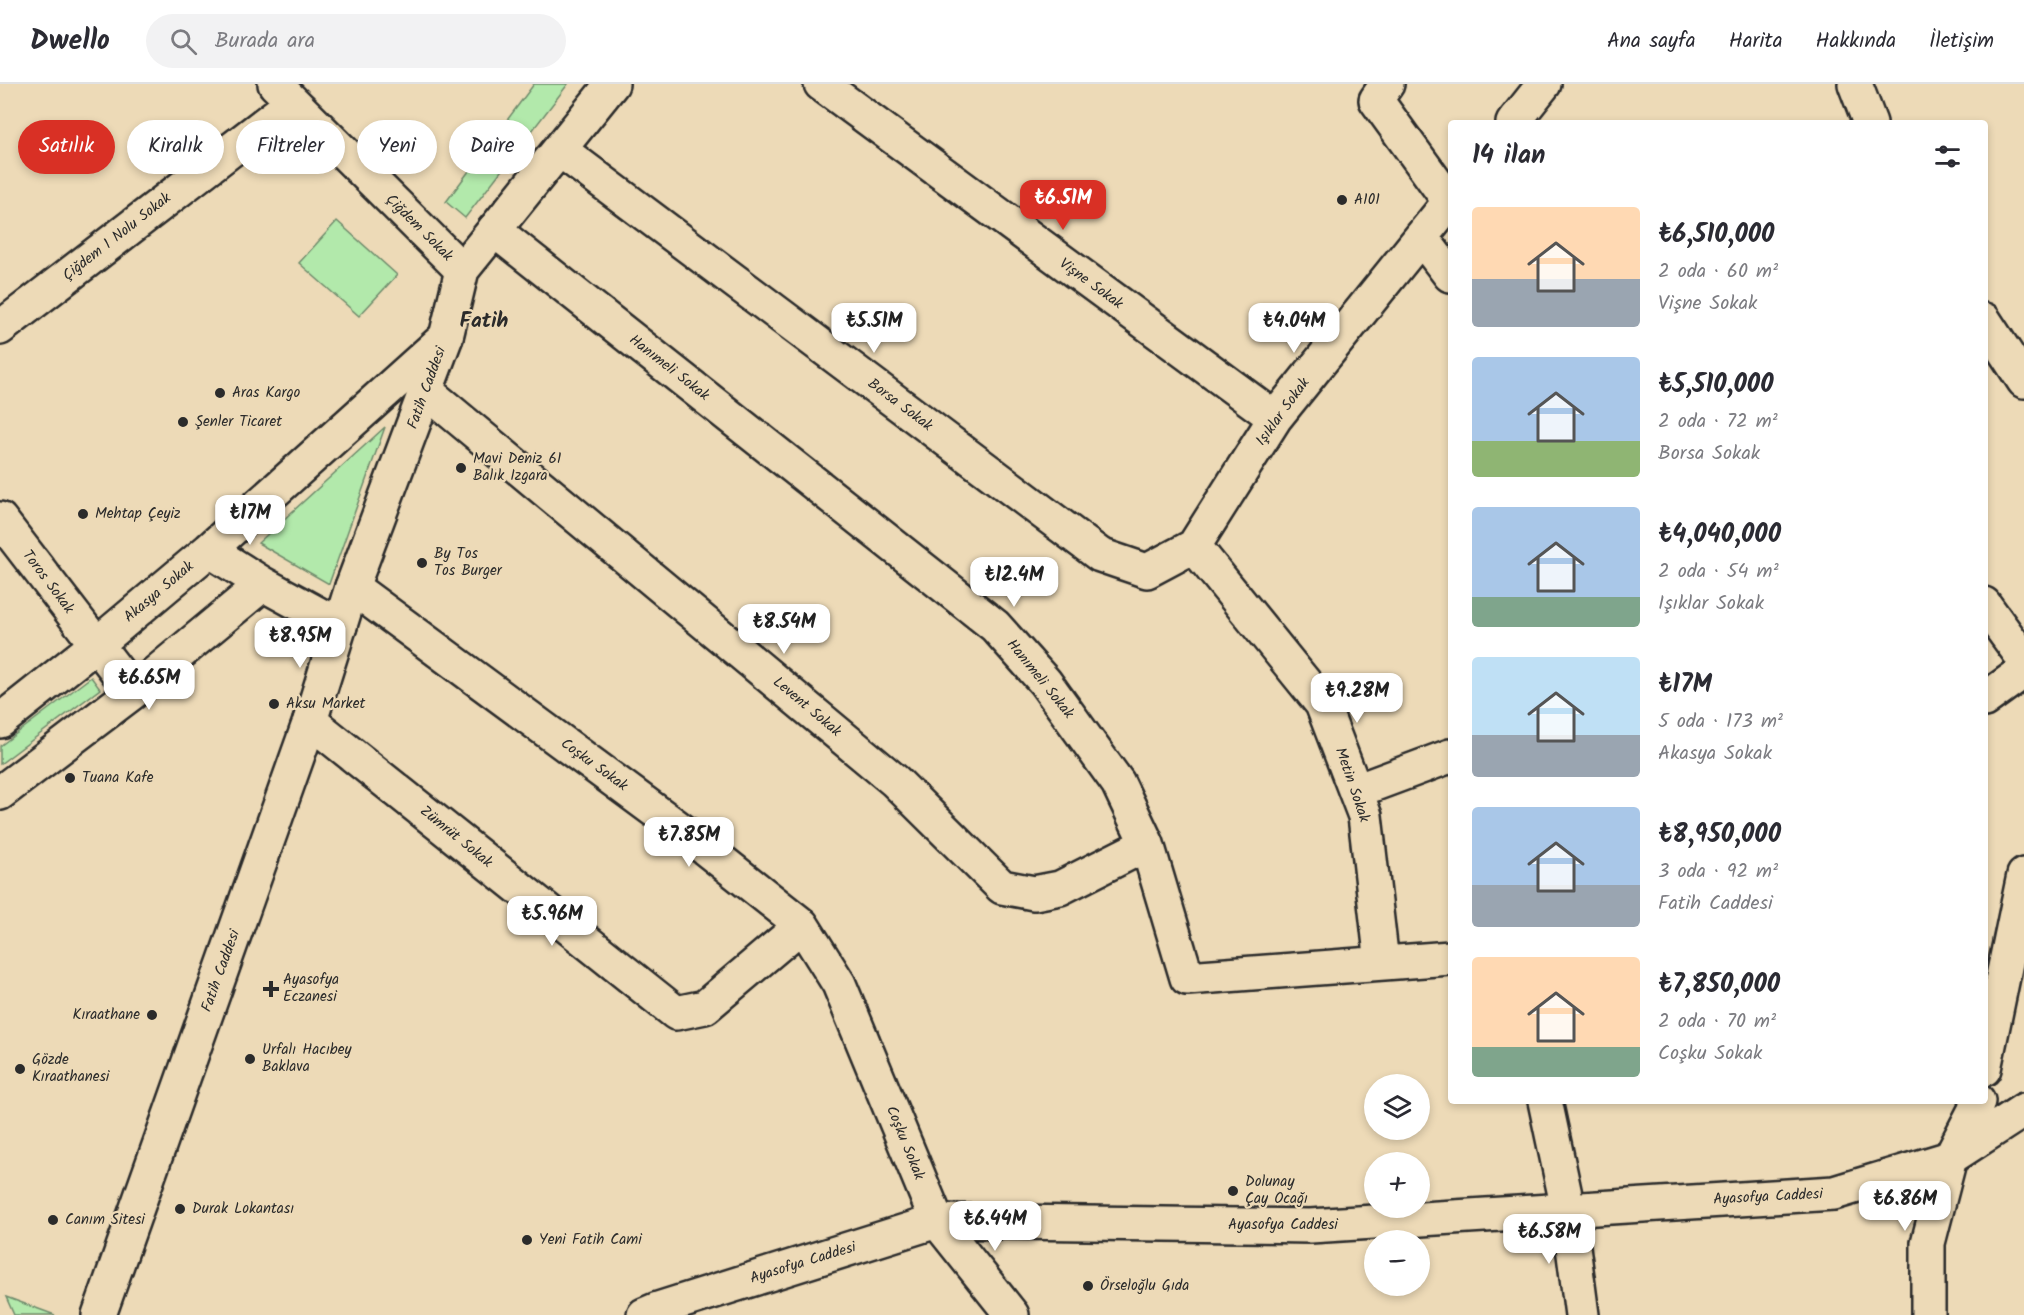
<!DOCTYPE html>
<html lang="tr">
<head>
<meta charset="utf-8">
<style>
  :root { --surface:#fff; --page:#f2f2f3; --text:#2b2b33; --muted:#7c7c81; --line:#e1e1e2; --accent:#d93025 }
  body { margin:0; font-family:Kalam,sans-serif; background:var(--page); color:var(--text); height:100vh; display:flex; flex-direction:column; font-size:22px; white-space:nowrap }
  * { box-sizing:border-box; margin:0 }
  p { font-size:20px; color:var(--muted) }
  .icon { flex:none; width:33px; height:33px; fill:none; stroke:currentColor; stroke-width:2; stroke-linecap:round; stroke-linejoin:round }
  .map { position:relative; flex:1; overflow:hidden }
  .sheet { position:absolute; left:1448px; top:36px; width:540px; height:984px; display:flex; flex-direction:column; background:var(--surface); border-radius:6px; box-shadow:0 3px 9px #0003 }
  .sheet>* { flex:none }
  .banner { position:absolute; left:18px; top:36px; width:570px; height:54px; display:flex; gap:12px }
  .controls { position:absolute; left:1364px; top:990px; display:grid; gap:12px }
  .controls a { display:grid; place-items:center; width:66px; height:66px; border-radius:50%; background:var(--surface); box-shadow:0 3px 9px #0003; font-size:30px }
  .price { position:absolute; translate:-50% -51px; padding:0 14px; border-radius:12px; background:#fff; color:#222; font-size:20px; line-height:39px; filter:drop-shadow(0 2px 3px #0008) }
  .price::after { content:''; position:absolute; left:50%; top:36px; width:18px; height:14px; margin-left:-9px; background:inherit; clip-path:polygon(0 0,100% 0,50% 100%) }
  .price.current { background:var(--accent); color:#fff }
  ul { padding:0; list-style:none }
  li { display:flex; align-items:center; gap:18px; height:150px; padding:0 24px }
  li span { display:grid; place-items:center; flex:none; width:168px; height:120px; border-radius:6px; color:#555 }
  li>.icon { margin-inline-start:auto }
  span .icon { width:72px; height:72px; fill:#fffc; stroke-width:1 }
  li b { font-size:26px }
  h2 { display:flex; justify-content:space-between; align-items:center; height:72px; padding:0 24px; font-size:26px }
  .pill { padding:0 21px; border-radius:27px; background:var(--surface); box-shadow:0 3px 9px #0003; font-size:21px; line-height:54px }
  .pill.current { background:var(--accent); color:#fff }
  header { display:flex; align-items:center; gap:36px; box-sizing:border-box; height:84px; padding:0 30px; background:var(--surface); border-bottom:2px solid var(--line) }
  header strong { font-size:28px }
  nav { display:flex; gap:33px; margin-inline-start:auto; font-size:21px }
  .search { width:420px; height:54px; background:var(--page); display:flex; align-items:center; gap:15px; box-sizing:border-box; padding:0 21px; border-radius:33px; color:var(--muted); font-size:22px }
  .map>svg:first-child { display:block }
</style>
</head>
<body>
<header>
<strong>Dwello</strong>
<div class="search"><svg class="icon" aria-label="search" viewBox="0 0 24 24"><circle cx="10" cy="10" r="6"/><path d="M15 15l6 6"/></svg>Burada ara</div>
<nav><a>Ana sayfa</a><a>Harita</a><a>Hakkında</a><a>İletişim</a></nav>
</header>
<div class="map">
<svg width="2024" height="1231" viewBox="0 0 2024 1231">
  <rect width="100%" height="100%" fill="#eddab7"/>
  <filter id="ink" filterUnits="userSpaceOnUse"><feTurbulence type="fractalNoise" baseFrequency=".0167" numOctaves="2"/><feDisplacementMap in="SourceGraphic" scale="12" xChannelSelector="R" yChannelSelector="G"/><feConvolveMatrix kernelMatrix="1 2 1 2 8 2 1 2 1" color-interpolation-filters="sRGB"/></filter>
  <g filter="url(#ink)">
    <path fill="#b2e9ab" stroke="#6e8a6b" stroke-width="1.5" d="M 534,0 L 568,0 L 465,134 L 446,118 Z
      M 337,137 L 397,191 L 359,232 L 299,179 Z
      M 385,343 L 329,500 L 258,459 Z
      M 91,593 L 100,605 L 0,680 L 0,662 Z
      M 6,1213 L 55,1231 L 14,1231 Z"/>
    <g fill="none" stroke-linecap="round" stroke-linejoin="round">
      <defs>
        <path id="minor" d="M 275,0 L 462,186
          M 821,0 L 1275,334
          M 1387,0 L 1376,16 L 1450,118
          M 1855,0 L 1870,39
          M 1513,39 L 1544,0
          M 560,66 L 1100,471 L 1147,487 L 1194,462 L 1275,334 L 1450,117
          M 494,146 L 995,542 L 1045,598 L 1118,699 L 1147,760 L 1187,894 L 1450,874
          M 1421,153 L 1450,191
          M 1984,236 L 2024,297
          M 0,244 L 292,19
          M 426,307 L 895,697 L 1002,803 L 1034,809 L 1060,804 L 1147,760
          M 0,435 L 133,608
          M 1194,462 L 1322,620 L 1365,732 L 1382,879
          M 209,466 L 263,500 L 340,542
          M 352,503 L 692,754 L 802,841 L 839,900 L 937,1137 L 1012,1231
          M 1984,520 L 2024,575
          M 1984,616 L 2024,587
          M 0,637 L 96,561 L 209,466 L 446,253
          M 310,637 L 676,929 L 705,923 L 802,841
          M 1356,707 L 1450,672
          M 0,709 L 133,608 L 263,500
          M 1545,1017 L 1568,1125 L 1582,1231"/>
        <path id="tertiary" d="M 1984,985 L 2024,791
          M 99,1231 L 310,637 L 352,503 L 446,253 L 462,186 L 612,0
          M 644,1231 L 658,1225 L 937,1137 L 1310,1142 L 1834,1109 L 1950,1074 L 2024,1026
          M 1928,1231 L 1928,1159 L 1950,1074 L 1976,1024 L 1978,1017"/>
      </defs>
      <use href="#minor" stroke="#2b2b2b" stroke-width="38"/>
      <use href="#tertiary" stroke="#2b2b2b" stroke-width="38"/>
      <use href="#minor" stroke="#eddab7" stroke-width="33"/>
      <use href="#tertiary" stroke="#eddab7" stroke-width="33"/>
    </g>
  </g>
  <g fill="#2b2b2b" stroke="#eddab7" stroke-width="2">
    <circle cx="1342" cy="116" r="6"/>
    <circle cx="220" cy="309" r="6"/>
    <circle cx="183" cy="338" r="6"/>
    <circle cx="461" cy="384" r="6"/>
    <circle cx="83" cy="430" r="6"/>
    <circle cx="422" cy="479" r="6"/>
    <circle cx="274" cy="620" r="6"/>
    <circle cx="70" cy="694" r="6"/>
    <path d="M268 896h6v6h6v6h-6v6h-6v-6h-6v-6h6z"/>
    <circle cx="152" cy="931" r="6"/>
    <circle cx="250" cy="975" r="6"/>
    <circle cx="20" cy="985" r="6"/>
    <circle cx="1233" cy="1107" r="6"/>
    <circle cx="180" cy="1125" r="6"/>
    <circle cx="53" cy="1136" r="6"/>
    <circle cx="527" cy="1156" r="6"/>
    <circle cx="1088" cy="1202" r="6"/>
  </g>
  <g text-anchor="middle" dominant-baseline="central" stroke-width="4.5" stroke-linejoin="round" paint-order="stroke">
    <g font-size="15" fill="#2b2b2b" stroke="#eddab7" text-anchor="start">
      <text x="1354" y="116">A101</text>
      <text x="232" y="309">Aras Kargo</text>
      <text x="195" y="338">Şenler Ticaret</text>
      <text x="473" y="375">Mavi Deniz 61<tspan x="473" dy="17">Balık Izgara</tspan></text>
      <text x="95" y="430">Mehtap Çeyiz</text>
      <text x="434" y="470">By Tos<tspan x="434" dy="17">Tos Burger</tspan></text>
      <text x="286" y="620">Aksu Market</text>
      <text x="82" y="694">Tuana Kafe</text>
      <text x="283" y="896">Ayasofya<tspan x="283" dy="17">Eczanesi</tspan></text>
      <text x="140" y="931" text-anchor="end">Kıraathane</text>
      <text x="262" y="966">Urfalı Hacıbey<tspan x="262" dy="17">Baklava</tspan></text>
      <text x="32" y="976">Gözde<tspan x="32" dy="17">Kıraathanesi</tspan></text>
      <text x="1245" y="1098">Dolunay<tspan x="1245" dy="17">Çay Ocağı</tspan></text>
      <text x="192" y="1125">Durak Lokantası</text>
      <text x="65" y="1136">Canım Sitesi</text>
      <text x="539" y="1156">Yeni Fatih Cami</text>
      <text x="1100" y="1202">Örseloğlu Gıda</text>
    </g>
    <g font-size="15" fill="#2b2b2b" stroke="#eddab7">
      <text transform="translate(419 144) rotate(45)">Çiğdem Sokak</text>
      <text transform="translate(117 153) rotate(-38)">Çiğdem 1 Nolu Sokak</text>
      <text transform="translate(1091 200) rotate(36)">Vişne Sokak</text>
      <text transform="translate(669 284) rotate(38)">Hanımeli Sokak</text>
      <text transform="translate(427 304) rotate(-70)">Fatih Caddesi</text>
      <text transform="translate(900 321) rotate(37)">Borsa Sokak</text>
      <text transform="translate(1283 328) rotate(-54)">Işıklar Sokak</text>
      <text transform="translate(48 498) rotate(53)">Toros Sokak</text>
      <text transform="translate(159 508) rotate(-40)">Akasya Sokak</text>
      <text transform="translate(1040 595) rotate(51)">Hanımeli Sokak</text>
      <text transform="translate(807 623) rotate(40)">Levent Sokak</text>
      <text transform="translate(594 681) rotate(36)">Coşku Sokak</text>
      <text transform="translate(1352 701) rotate(71)">Metin Sokak</text>
      <text transform="translate(456 753) rotate(39)">Zümrüt Sokak</text>
      <text transform="translate(221 887) rotate(-70)">Fatih Caddesi</text>
      <text transform="translate(905 1059) rotate(68)">Coşku Sokak</text>
      <text transform="translate(1768 1113) rotate(-3)">Ayasofya Caddesi</text>
      <text x="1283" y="1141">Ayasofya Caddesi</text>
      <text transform="translate(803 1179) rotate(-17)">Ayasofya Caddesi</text>
    </g>
    <g font-size="21" font-weight="bold" fill="#2b2b2b" stroke="#eddab7">
      <text x="484" y="237">Fatih</text>
    </g>
  </g>
</svg>
<div class="controls">
<a><svg class="icon" aria-label="layers" viewBox="0 0 24 24"><path d="M12 4l9 5-9 5-9-5zM3 14l9 5 9-5"/></svg></a>
<a>+</a>
<a>−</a>
</div>
<b class="price current" style="left:1063px;top:147px">₺6.51M</b>
<b class="price" style="left:874px;top:270px">₺5.51M</b>
<b class="price" style="left:1294px;top:270px">₺4.04M</b>
<b class="price" style="left:250px;top:462px">₺17M</b>
<b class="price" style="left:1014px;top:524px">₺12.4M</b>
<b class="price" style="left:784px;top:571px">₺8.54M</b>
<b class="price" style="left:300px;top:585px">₺8.95M</b>
<b class="price" style="left:149px;top:627px">₺6.65M</b>
<b class="price" style="left:1357px;top:640px">₺9.28M</b>
<b class="price" style="left:689px;top:784px">₺7.85M</b>
<b class="price" style="left:552px;top:863px">₺5.96M</b>
<b class="price" style="left:1905px;top:1148px">₺6.86M</b>
<b class="price" style="left:995px;top:1168px">₺6.44M</b>
<b class="price" style="left:1549px;top:1181px">₺6.58M</b>
<div class="banner">
<a class="pill current">Satılık</a>
<a class="pill">Kiralık</a>
<a class="pill">Filtreler</a>
<a class="pill">Yeni</a>
<a class="pill">Daire</a>
</div>
<section class="sheet">
<h2>14 ilan<svg class="icon" aria-label="filters" viewBox="0 0 24 24"><path d="M4 7h16M4 17h16"/><circle cx="9" cy="7" r="2"/><circle cx="15" cy="17" r="2"/></svg></h2>
<ul>
<li><span style="background:linear-gradient(#ffd9b3 60%,#9aa5b1 0)"><svg class="icon" aria-label="home" viewBox="0 0 24 24"><path d="M3 11l9-7 9 7M6 9v11h12V9"/></svg></span><div><b>₺6,510,000</b><p>2 oda · 60 m²</p><p>Vişne Sokak</p></div></li>
<li><span style="background:linear-gradient(#a9c7e8 70%,#8fb573 0)"><svg class="icon" aria-label="home" viewBox="0 0 24 24"><path d="M3 11l9-7 9 7M6 9v11h12V9"/></svg></span><div><b>₺5,510,000</b><p>2 oda · 72 m²</p><p>Borsa Sokak</p></div></li>
<li><span style="background:linear-gradient(#a9c7e8 75%,#7fa58c 0)"><svg class="icon" aria-label="home" viewBox="0 0 24 24"><path d="M3 11l9-7 9 7M6 9v11h12V9"/></svg></span><div><b>₺4,040,000</b><p>2 oda · 54 m²</p><p>Işıklar Sokak</p></div></li>
<li><span style="background:linear-gradient(#bfe0f5 65%,#9aa5b1 0)"><svg class="icon" aria-label="home" viewBox="0 0 24 24"><path d="M3 11l9-7 9 7M6 9v11h12V9"/></svg></span><div><b>₺17M</b><p>5 oda · 173 m²</p><p>Akasya Sokak</p></div></li>
<li><span style="background:linear-gradient(#a9c7e8 65%,#9aa5b1 0)"><svg class="icon" aria-label="home" viewBox="0 0 24 24"><path d="M3 11l9-7 9 7M6 9v11h12V9"/></svg></span><div><b>₺8,950,000</b><p>3 oda · 92 m²</p><p>Fatih Caddesi</p></div></li>
<li><span style="background:linear-gradient(#ffd9b3 75%,#7fa58c 0)"><svg class="icon" aria-label="home" viewBox="0 0 24 24"><path d="M3 11l9-7 9 7M6 9v11h12V9"/></svg></span><div><b>₺7,850,000</b><p>2 oda · 70 m²</p><p>Coşku Sokak</p></div></li>
</ul>
</section>
</div>
</body>
</html>
